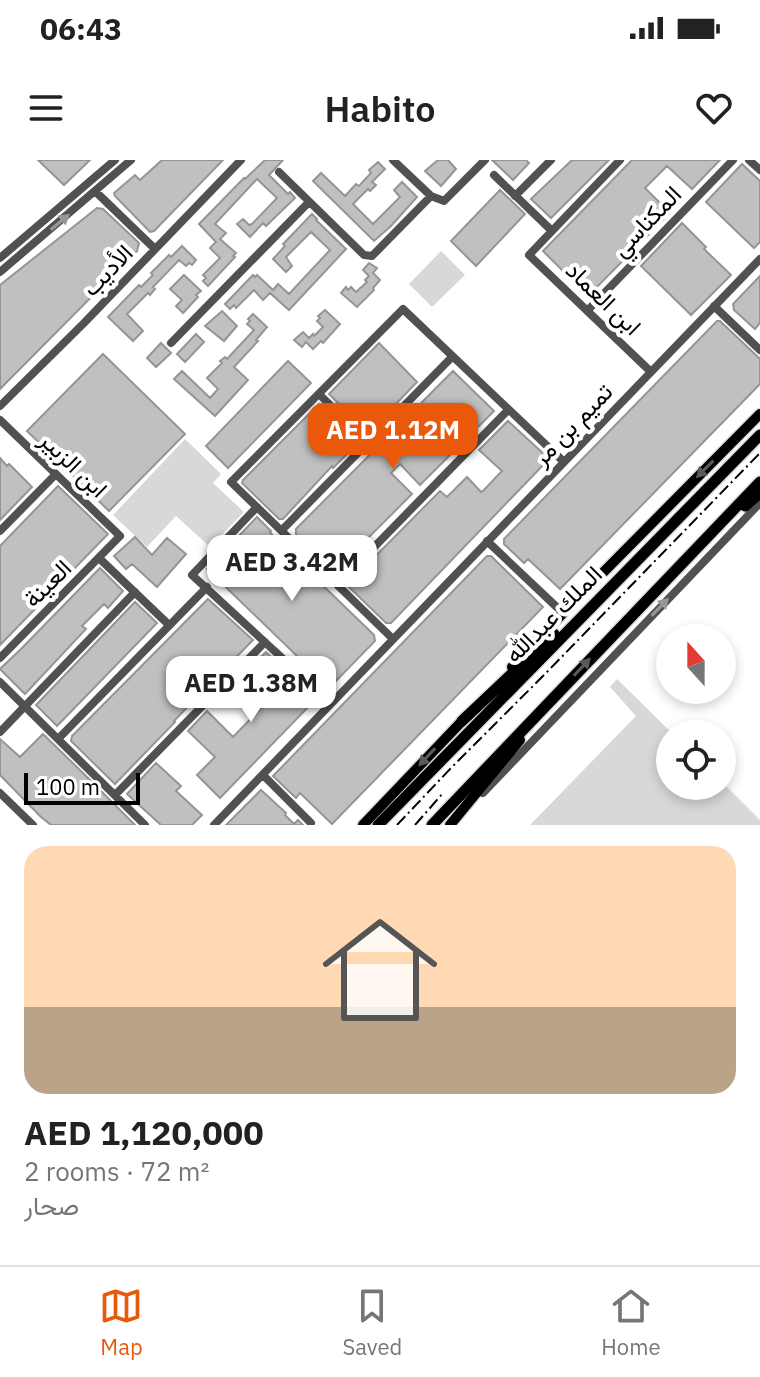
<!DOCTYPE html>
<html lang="en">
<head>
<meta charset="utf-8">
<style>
  :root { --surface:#fff; --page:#f2f2f2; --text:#222; --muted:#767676; --line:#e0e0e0; --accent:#ea580c }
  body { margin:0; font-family:"IBM Plex Sans",Vazirmatn,sans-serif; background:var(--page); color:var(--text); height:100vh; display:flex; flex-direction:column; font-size:30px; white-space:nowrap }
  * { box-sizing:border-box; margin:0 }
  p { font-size:26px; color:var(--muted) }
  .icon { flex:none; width:44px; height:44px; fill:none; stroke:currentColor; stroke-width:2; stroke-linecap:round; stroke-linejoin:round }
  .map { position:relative; height:665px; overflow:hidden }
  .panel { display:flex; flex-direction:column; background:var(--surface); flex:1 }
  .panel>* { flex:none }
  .needle { width:52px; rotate:339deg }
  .fabs { position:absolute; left:656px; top:464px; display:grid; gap:16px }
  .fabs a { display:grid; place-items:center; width:80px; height:80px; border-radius:50%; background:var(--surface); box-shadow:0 4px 12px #0003; font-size:40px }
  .scale { position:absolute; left:24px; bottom:20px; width:116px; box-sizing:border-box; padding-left:8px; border:4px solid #000; border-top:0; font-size:22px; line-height:28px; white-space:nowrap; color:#000; -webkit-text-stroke:6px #fff; paint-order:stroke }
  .price { position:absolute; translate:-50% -68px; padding:0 18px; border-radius:16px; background:#fff; color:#222; font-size:26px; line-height:52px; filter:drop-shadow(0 2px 4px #0008) }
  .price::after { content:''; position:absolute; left:50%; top:48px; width:24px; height:18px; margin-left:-12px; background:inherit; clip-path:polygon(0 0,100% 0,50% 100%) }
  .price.active { background:var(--accent); color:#fff }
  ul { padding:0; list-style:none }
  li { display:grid; align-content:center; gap:16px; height:424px; padding:0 24px }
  li span { display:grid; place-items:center; height:248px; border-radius:24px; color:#555 }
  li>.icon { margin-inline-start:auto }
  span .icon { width:144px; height:144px; fill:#fffc; stroke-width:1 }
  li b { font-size:34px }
  .status { display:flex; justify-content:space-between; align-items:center; height:56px; padding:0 40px; background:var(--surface); direction:ltr }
  .status svg { height:22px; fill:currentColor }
  header { display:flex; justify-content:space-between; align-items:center; height:104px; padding:0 24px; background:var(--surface); font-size:36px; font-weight:600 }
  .dock { display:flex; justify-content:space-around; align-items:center; height:112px; border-top:2px solid var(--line); background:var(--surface); font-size:22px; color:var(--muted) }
  .dock a { display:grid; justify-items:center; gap:4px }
  .dock .active { color:var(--accent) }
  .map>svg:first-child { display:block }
</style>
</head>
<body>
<div class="status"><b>06:43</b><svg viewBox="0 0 49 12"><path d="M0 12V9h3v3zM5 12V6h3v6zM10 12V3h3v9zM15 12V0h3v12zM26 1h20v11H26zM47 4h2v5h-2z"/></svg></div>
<header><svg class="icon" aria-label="menu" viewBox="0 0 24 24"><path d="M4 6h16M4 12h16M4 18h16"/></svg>Habito<svg class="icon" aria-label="heart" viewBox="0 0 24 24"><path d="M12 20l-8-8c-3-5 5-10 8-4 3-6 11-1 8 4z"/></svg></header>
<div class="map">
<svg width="760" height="665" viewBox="0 0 760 665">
  <rect width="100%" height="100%" fill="#fff"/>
  <path fill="#d8d8d8" d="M 441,91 L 465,115 L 432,147 L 409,124 Z
    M 185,279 L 221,314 L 213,323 L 244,352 L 210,387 L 176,356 L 147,387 L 113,355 Z
    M 617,519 L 673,574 L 670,574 L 670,626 L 722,626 L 722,622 L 760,660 L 760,665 L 530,665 L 636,556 L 610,527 Z"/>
  <path fill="#c0c0c0" stroke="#959595" stroke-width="2" d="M 38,0 L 90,0 L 64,25 Z
    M 162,0 L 223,0 L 154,71 L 150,72 L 115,36 L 114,33 L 135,15 L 140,20 Z
    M 265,0 L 283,0 L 269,15 L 288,34 L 290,32 L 295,38 L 266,66 L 263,63 L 250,77 L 237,64 L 243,59 L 249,65 L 252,64 L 277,38 L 257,19 L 215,64 L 226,73 L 220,79 L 236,93 L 233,96 L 235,97 L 208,126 L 203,121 L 206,118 L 203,115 L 220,98 L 210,88 L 216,82 L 199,64 L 244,18 L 245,19 Z
    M 438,0 L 448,0 L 456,9 L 441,26 L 425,11 Z
    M 492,0 L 526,0 L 529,3 L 513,20 Z
    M 572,0 L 609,0 L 551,58 L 531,39 Z
    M 632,0 L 720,0 L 692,29 L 667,6 L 645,28 L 670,53 L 590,134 L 585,133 L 543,91 Z
    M 378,2 L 385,9 L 372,22 L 376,25 L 370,31 L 368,29 L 353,44 L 373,64 L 400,37 L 394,30 L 402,22 L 417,37 L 391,66 L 374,81 L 313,21 L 321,13 L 345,36 L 356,24 L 359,26 L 371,13 L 369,10 Z
    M 742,4 L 760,21 L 760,82 L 754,88 L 706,42 Z
    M 500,30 L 525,54 L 476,106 L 451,81 Z
    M 97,48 L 103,49 L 139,83 L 137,91 L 0,229 L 0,125 Z
    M 312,54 L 317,59 L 316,60 L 346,89 L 289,150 L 270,133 L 263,140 L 254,130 L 236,148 L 234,145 L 230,149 L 225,144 L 253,115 L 255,117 L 257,115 L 273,130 L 278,124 L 289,134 L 330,90 L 311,72 L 286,97 L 292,106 L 286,112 L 273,99 L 285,86 L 283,84 Z
    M 682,63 L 706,87 L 704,89 L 731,115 L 691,155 L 641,106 Z
    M 182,86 L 196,100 L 192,105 L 189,103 L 186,106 L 179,100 L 153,127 L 155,129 L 150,135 L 148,133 L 127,154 L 143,171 L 133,181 L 108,157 L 139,125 L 141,127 L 153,115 L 151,113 L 169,95 L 171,97 Z
    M 369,103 L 377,108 L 373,113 L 380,120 L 373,128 L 374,130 L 357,147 L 341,133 L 346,127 L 348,130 L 351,127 L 356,132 L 367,122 L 365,120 L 369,116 L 363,110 Z
    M 184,115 L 201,131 L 196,135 L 198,137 L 183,153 L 176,146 L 182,140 L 170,129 Z
    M 760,116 L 760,163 L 755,169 L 734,150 L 733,144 Z
    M 325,150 L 340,164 L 323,183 L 321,181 L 313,189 L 306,182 L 302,187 L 294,180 L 303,172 L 309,178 L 313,174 L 314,176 L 323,167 L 317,161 L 320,158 L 318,156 Z
    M 222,151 L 237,166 L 224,181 L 205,166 Z
    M 253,154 L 267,167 L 256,180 L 258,181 L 234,207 L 248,220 L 215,256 L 174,219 L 182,211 L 210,238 L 218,229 L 207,218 L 222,203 L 220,201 L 225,197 L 227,199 L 254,170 L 247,164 L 250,161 L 248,159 Z
    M 717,161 L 720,161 L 760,199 L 760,224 L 560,429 L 528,399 L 524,403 L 504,384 L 504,379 Z
    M 196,174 L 204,182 L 185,202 L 177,194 Z
    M 161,183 L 171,193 L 156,207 L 147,198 Z
    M 379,183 L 417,222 L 369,272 L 367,272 L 329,234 Z
    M 103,194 L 185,274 L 109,351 L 27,271 Z
    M 288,201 L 311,223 L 228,308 L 206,286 Z
    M 453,211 L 494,251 L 420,325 L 400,304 L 391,313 L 412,334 L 334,412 L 296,374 L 296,369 Z
    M 319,244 L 355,280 L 355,286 L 333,308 L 332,306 L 283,359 L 279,359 L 242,323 L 243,320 Z
    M 508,261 L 547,297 L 547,301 L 391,463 L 386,463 L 349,427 L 349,423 L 440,331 L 447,337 L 467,317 L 481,332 L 483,331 L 502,311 L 479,290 Z
    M 0,298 L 7,306 L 9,304 L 32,327 L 0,360 Z
    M 58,326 L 108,374 L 0,485 L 0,386 Z
    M 257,357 L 271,371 L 270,372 L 278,382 L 374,475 L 375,481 L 332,525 L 327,525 L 207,409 Z
    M 135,377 L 152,395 L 167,378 L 186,394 L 157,427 L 132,404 L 126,409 L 114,396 Z
    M 487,396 L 491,396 L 543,447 L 332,664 L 300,633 L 296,638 L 273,616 Z
    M 100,408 L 123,431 L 108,448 L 104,444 L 82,466 L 86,469 L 25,534 L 0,509 L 22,488 Z
    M 208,439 L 253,480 L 197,537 L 174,561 L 175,562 L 115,624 L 71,581 L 72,576 Z
    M 135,442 L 157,463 L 57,566 L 36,545 Z
    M 266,492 L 314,537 L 313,542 L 220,638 L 197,615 L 215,597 L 188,571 L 207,551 L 233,577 L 262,547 L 237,522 Z
    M 43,574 L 84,614 L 135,665 L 51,665 L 41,657 L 0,615 L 0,579 L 20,597 Z
    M 156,603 L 181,626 L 176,631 L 202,655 L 192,665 L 161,665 L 127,634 Z
    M 261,630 L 286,653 L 285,655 L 294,664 L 298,660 L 303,665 L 226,665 Z"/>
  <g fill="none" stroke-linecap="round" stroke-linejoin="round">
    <defs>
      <path id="major" d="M 512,507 L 563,453 L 760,254
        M 363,665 L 466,557
        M 450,665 L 520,580"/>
      <path id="highway" d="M 745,346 L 760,333
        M 462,561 L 554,474
        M 378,665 L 760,275
        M 432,665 L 760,322"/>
    </defs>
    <use href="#major" stroke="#dbdbdb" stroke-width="13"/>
    <use href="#highway" stroke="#dbdbdb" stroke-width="14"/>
    <path stroke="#515151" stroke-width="8" d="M 393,0 L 431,36 L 444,41 L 485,0
      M 620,0 L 529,95 L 650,211
      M 749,0 L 760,10
      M 279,12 L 364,95 L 372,96 L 431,36
      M 494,15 L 551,70
      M 96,32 L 155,89
      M 515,36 L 551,0
      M 0,98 L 115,0
      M 0,112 L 131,0
      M 714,146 L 760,190
      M 588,150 L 733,0
      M 171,183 L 309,42
      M 319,234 L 368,283
      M 0,246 L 84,163 L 241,0
      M 0,260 L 120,376 L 0,498
      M 257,347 L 192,415 L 331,543
      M 282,370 L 452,197
      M 0,371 L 56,314
      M 487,381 L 563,453
      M 100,399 L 169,465
      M 338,424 L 508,250
      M 393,479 L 231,322 L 403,149 L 564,302
      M 0,522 L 145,665
      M 0,572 L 135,432
      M 58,579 L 207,427
      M 263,615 L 311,663
      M 0,633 L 33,665
      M 483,633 L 760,343
      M 115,635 L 265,482
      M 214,665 L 760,99"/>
    <use href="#major" stroke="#000" stroke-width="10"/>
    <use href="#highway" stroke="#000" stroke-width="11"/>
    <path stroke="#000" stroke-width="2" stroke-dasharray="12 4 2 4" stroke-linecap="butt" d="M 397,665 L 451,608 L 547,512 L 760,293
      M 415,665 L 444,632"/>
  </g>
  <defs><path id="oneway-solid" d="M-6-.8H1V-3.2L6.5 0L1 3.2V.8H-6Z" transform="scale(2)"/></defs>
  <g fill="#979797">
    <use href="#oneway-solid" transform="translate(60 62) rotate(-40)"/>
    <use href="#oneway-solid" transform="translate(660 447) rotate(-46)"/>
  </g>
  <g fill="#595959">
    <use href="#oneway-solid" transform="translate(705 309) rotate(135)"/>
    <use href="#oneway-solid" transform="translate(582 507) rotate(-47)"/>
    <use href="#oneway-solid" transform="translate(427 597) rotate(133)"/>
  </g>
  <g text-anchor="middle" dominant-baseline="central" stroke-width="8" stroke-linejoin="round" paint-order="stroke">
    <g font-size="24" fill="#000" stroke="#fff">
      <text transform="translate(646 61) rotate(-46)">المكناسي</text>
      <text transform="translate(107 110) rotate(-46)">الأديب</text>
      <text transform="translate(604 138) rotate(44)">ابن العماد</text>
      <text transform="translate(572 264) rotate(-46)">تميم بن مر</text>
      <text transform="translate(74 304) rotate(44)">ابن الزبير</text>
      <text transform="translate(47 423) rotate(-45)">العينة</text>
      <text transform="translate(553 454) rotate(-45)">الملك عبدالله</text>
    </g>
  </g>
</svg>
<div class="fabs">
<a><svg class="needle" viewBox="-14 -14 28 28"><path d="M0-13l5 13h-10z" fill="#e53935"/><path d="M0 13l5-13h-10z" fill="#767676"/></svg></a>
<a><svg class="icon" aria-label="locate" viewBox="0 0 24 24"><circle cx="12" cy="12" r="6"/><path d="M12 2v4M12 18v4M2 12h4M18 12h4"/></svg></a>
</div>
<div class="scale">100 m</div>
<b class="price active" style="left:393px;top:311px">AED 1.12M</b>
<b class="price" style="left:292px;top:443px">AED 3.42M</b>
<b class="price" style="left:251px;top:564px">AED 1.38M</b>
</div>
<section class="panel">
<ul>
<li><span style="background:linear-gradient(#ffd9b3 65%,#b9a48a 0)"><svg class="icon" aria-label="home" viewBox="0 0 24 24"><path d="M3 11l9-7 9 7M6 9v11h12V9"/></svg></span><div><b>AED 1,120,000</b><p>2 rooms · 72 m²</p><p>صحار</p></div></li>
</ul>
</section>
<nav class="dock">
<a class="active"><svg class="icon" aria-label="map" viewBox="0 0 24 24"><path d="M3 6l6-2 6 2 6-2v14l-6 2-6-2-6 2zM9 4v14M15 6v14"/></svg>Map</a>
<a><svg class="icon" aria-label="saved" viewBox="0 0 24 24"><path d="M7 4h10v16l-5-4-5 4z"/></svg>Saved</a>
<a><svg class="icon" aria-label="home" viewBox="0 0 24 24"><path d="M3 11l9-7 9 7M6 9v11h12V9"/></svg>Home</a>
</nav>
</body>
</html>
